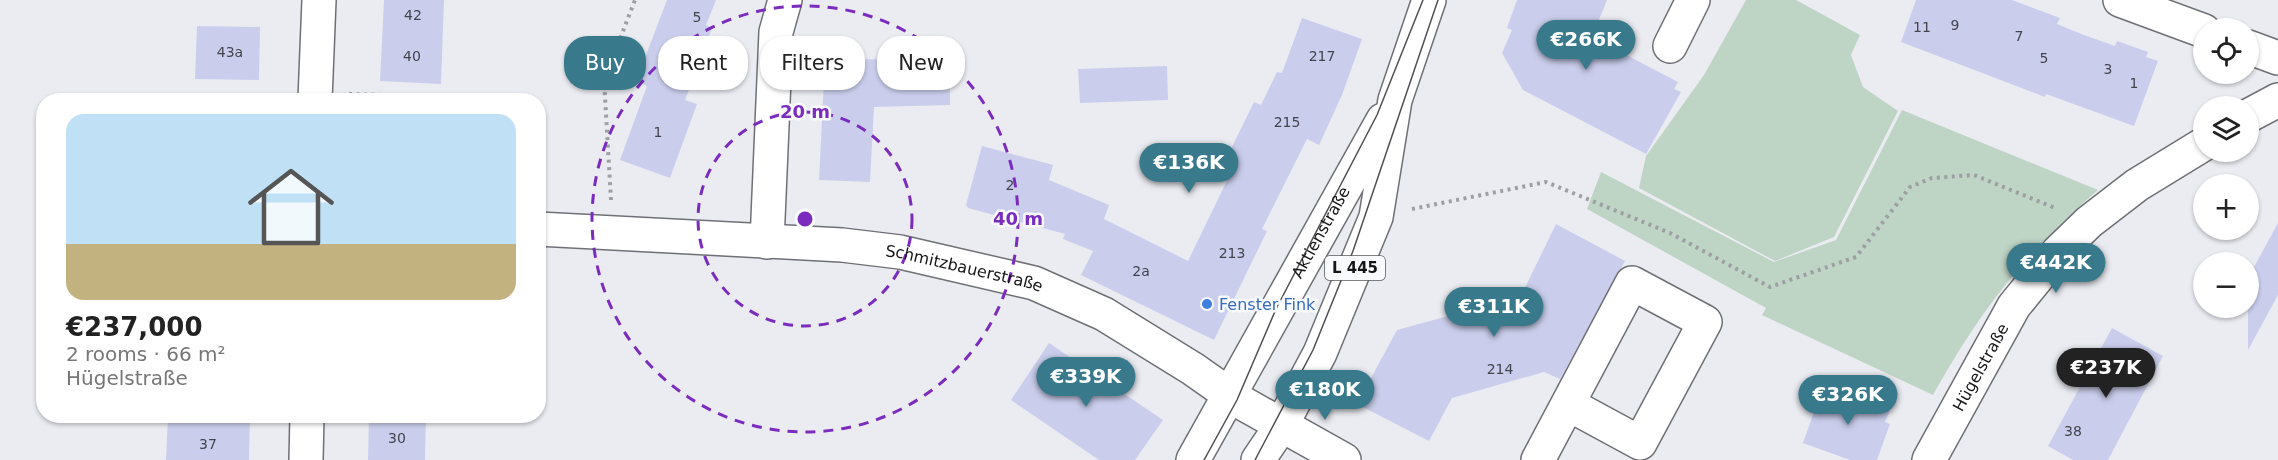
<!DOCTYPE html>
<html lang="en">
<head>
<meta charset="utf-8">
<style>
  :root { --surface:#fff; --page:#f2f2f2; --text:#222; --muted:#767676; --line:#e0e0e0; --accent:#387a8c }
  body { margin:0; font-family:"DejaVu Sans",sans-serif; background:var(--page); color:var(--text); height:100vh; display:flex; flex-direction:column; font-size:22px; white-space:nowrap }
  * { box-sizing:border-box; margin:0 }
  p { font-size:20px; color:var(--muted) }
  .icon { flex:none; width:33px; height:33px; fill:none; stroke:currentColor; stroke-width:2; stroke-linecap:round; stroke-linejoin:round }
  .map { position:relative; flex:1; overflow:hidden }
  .side { position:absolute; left:36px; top:93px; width:510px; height:330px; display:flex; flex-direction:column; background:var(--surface); border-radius:24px; box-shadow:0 2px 4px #0004 }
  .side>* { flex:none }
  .guide { position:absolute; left:564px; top:36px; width:570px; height:54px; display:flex; gap:12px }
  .fabs { position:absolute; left:2193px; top:18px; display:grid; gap:12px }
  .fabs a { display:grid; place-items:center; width:66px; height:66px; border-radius:50%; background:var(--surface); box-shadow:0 2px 4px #0004; font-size:30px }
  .price { position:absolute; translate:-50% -51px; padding:0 14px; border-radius:21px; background:var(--accent); color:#fff; font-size:20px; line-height:39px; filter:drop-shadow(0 2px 3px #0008) }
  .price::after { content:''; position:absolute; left:50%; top:36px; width:18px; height:14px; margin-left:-9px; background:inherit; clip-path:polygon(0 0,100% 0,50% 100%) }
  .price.current { background:#222; color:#fff }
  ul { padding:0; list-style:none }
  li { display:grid; align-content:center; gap:12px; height:318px; padding:0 30px }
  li+li { border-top:2px solid var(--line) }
  li span { display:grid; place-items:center; height:186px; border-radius:18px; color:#555 }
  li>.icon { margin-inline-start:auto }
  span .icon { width:108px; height:108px; fill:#fffc; stroke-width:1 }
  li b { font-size:26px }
  .tag { padding:0 21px; border-radius:24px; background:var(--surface); box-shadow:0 2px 4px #0004; font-size:21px; line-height:54px }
  .tag.current { background:var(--accent); color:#fff }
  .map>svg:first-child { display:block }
</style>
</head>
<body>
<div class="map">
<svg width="2278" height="460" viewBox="0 0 2278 460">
  <rect width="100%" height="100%" fill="#ebecf2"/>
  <path fill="#bed4c5" d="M 1746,0 L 1796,0 L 1860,35 L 1851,55 L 1863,87 L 1898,111 L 1834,237 L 1775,261 L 1639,188 L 1646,156 L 1704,75 Z
    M 1902,110 L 2098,190 C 2024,254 1980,311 1933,395 L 1762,315 L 1766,308 L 1587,209 L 1601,172 L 1774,262 L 1836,240 Z"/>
  <path fill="#caceec" d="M 384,0 L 444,0 L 441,84 L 380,81 Z
    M 667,0 L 716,0 L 706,25 L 712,28 L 685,100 L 697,104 L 670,178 L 620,160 L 647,86 L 636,81 Z
    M 1517,0 L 1607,0 L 1592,37 L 1678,82 L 1674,89 L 1681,92 L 1646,154 L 1523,90 L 1502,53 L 1512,30 L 1507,28 Z
    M 1916,0 L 2012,0 L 2060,18 L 2057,24 L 2084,35 L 2115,46 L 2117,41 L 2148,52 L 2146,57 L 2158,61 L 2134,126 L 2046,94 L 2045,97 L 1901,42 Z
    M 1302,18 L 1362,39 L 1342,95 L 1319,145 L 1307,139 L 1262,229 L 1267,231 L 1214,340 L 1081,275 L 1093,251 L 1063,239 L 1065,234 L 968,208 L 966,205 L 982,146 L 1053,165 L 1049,180 L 1109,205 L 1104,219 L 1188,261 L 1237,160 L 1228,155 L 1254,102 L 1261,105 L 1277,72 L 1282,73 Z
    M 197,26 L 260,27 L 259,80 L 195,79 Z
    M 950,58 L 950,105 L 874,107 L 870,182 L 819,180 L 825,60 Z
    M 1167,66 L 1168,100 L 1080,103 L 1078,69 Z
    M 2278,223 L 2278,295 L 2248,350 L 2248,278 Z
    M 1556,224 L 1625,261 L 1560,379 L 1544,372 L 1452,398 L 1429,441 L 1357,404 L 1397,330 L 1521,296 Z
    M 2112,328 L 2163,356 L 2108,460 L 2073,460 L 2048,446 Z
    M 1049,343 L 1163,420 L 1135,460 L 1099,460 L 1011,400 Z
    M 1823,386 L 1890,410 L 1885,422 L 1890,424 L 1877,460 L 1850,460 L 1803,443 Z
    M 168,416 L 250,416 L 249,460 L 166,460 Z
    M 369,416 L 426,416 L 425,460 L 368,460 Z"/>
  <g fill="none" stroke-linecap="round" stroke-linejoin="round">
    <defs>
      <g id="minor">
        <path d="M 2120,0 L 2204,31"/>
        <path d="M 1670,46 L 1693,0"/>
        <path d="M 2248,47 L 2278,58"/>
        <path d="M 315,100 L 319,0"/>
        <path d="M 2248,116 L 2278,100"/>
        <path id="s1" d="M 538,229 L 842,245 L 900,252 L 1034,283 L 1104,314 L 1193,369 L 1237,400 L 1344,460"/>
        <path d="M 767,242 L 776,32 L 785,0"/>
        <path d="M 306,460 L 307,416"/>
        <path d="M 1538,460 L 1632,283 L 1705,322 L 1640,443 L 1568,404"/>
        <path id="s2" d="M 1929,460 L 2014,306 L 2058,252 L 2089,222 L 2137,185 L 2204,144"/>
      </g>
      <g id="major">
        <path id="s3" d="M 1193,460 L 1383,120"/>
        <path d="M 1258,460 L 1281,426 L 1320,353 L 1376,217 L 1395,100 L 1429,0"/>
      </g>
    </defs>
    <use href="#minor" stroke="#6f7075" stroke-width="36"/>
    <use href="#major" stroke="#6f7075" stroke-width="36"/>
    <path stroke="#9e9fa3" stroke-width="4" stroke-dasharray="3 4.5" stroke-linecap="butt" d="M 349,94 L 531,99
      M 611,200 L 604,80 L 635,0
      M 1412,209 L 1546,182 L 1670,233 L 1770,287 L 1856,257 L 1910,187 L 1932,178 L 1974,175 L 2055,208"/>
    <use href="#minor" stroke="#fff" stroke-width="33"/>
    <use href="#major" stroke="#fff" stroke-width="33"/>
    <path stroke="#505053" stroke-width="1.5" d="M 1204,460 L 1237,400 L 1276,309 L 1377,115 L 1423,0
      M 1255,460 L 1313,350 L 1353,251 L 1438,0"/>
  </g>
  <g fill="none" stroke="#7b2cbf" stroke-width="3" stroke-dasharray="10 8">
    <circle cx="805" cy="219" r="107"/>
    <circle cx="805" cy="219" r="213"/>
  </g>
  <circle fill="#3f7fe0" stroke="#f9fafe" stroke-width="2" cx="1207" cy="304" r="6"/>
  <g text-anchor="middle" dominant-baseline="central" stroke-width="5" stroke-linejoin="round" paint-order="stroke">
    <g font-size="14" fill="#43444d">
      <text x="413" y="15">42</text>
      <text x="697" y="17">5</text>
      <text x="1955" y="25">9</text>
      <text x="1922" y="27">11</text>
      <text x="2019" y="36">7</text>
      <text x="230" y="52">43a</text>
      <text x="412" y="56">40</text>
      <text x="1322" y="56">217</text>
      <text x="2044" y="58">5</text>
      <text x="2108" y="69">3</text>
      <text x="2134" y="83">1</text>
      <text x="1287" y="122">215</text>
      <text x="658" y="132">1</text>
      <text x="1010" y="185">2</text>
      <text x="1232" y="253">213</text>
      <text x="1141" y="271">2a</text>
      <text x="1500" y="369">214</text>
      <text x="2073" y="431">38</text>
      <text x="397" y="438">30</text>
      <text x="208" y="444">37</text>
    </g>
    <rect fill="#f9fafe" stroke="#5a5a5d" stroke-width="1.5" x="1325" y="256" width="60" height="24" rx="4.5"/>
    <g font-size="15" font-weight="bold" fill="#161618">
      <text x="1355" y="268">L 445</text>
    </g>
    <g font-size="16" fill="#161618" stroke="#f9fafe">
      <text stroke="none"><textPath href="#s3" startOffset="261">Aktienstraße</textPath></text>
      <text stroke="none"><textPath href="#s1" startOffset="429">Schmitzbauerstraße</textPath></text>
      <text stroke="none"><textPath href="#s2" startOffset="106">Hügelstraße</textPath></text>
    </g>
    <g font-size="16" fill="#366cbe" stroke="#f9fafe" text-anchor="start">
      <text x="1219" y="304">Fenster Fink</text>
    </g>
  </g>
  <circle cx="805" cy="219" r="9" fill="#7b2cbf" stroke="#f9fafe" stroke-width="3"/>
  <g font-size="18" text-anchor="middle" font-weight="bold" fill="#7b2cbf" stroke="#f9fafe" stroke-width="5" stroke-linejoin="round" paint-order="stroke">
    <text x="805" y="118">20 m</text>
    <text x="1018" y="225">40 m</text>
  </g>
</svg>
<div class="fabs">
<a><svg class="icon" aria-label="locate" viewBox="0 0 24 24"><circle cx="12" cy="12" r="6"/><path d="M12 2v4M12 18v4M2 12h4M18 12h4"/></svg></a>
<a><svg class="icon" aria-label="layers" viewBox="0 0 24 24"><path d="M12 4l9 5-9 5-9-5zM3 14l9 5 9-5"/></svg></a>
<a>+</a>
<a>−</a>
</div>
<b class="price" style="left:1586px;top:71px">€266K</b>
<b class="price" style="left:1189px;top:194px">€136K</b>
<b class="price" style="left:2056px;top:294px">€442K</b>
<b class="price" style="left:1494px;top:338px">€311K</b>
<b class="price current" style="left:2106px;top:399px">€237K</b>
<b class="price" style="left:1086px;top:408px">€339K</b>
<b class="price" style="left:1325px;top:421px">€180K</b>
<b class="price" style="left:1848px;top:426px">€326K</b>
<div class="guide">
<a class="tag current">Buy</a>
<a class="tag">Rent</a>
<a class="tag">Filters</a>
<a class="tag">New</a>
</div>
<section class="side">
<ul>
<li><span style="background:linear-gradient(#bfe0f5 70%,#c2b280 0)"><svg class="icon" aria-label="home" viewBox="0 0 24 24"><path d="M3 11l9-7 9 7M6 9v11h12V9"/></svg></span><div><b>€237,000</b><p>2 rooms · 66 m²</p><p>Hügelstraße</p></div></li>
</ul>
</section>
</div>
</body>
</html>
